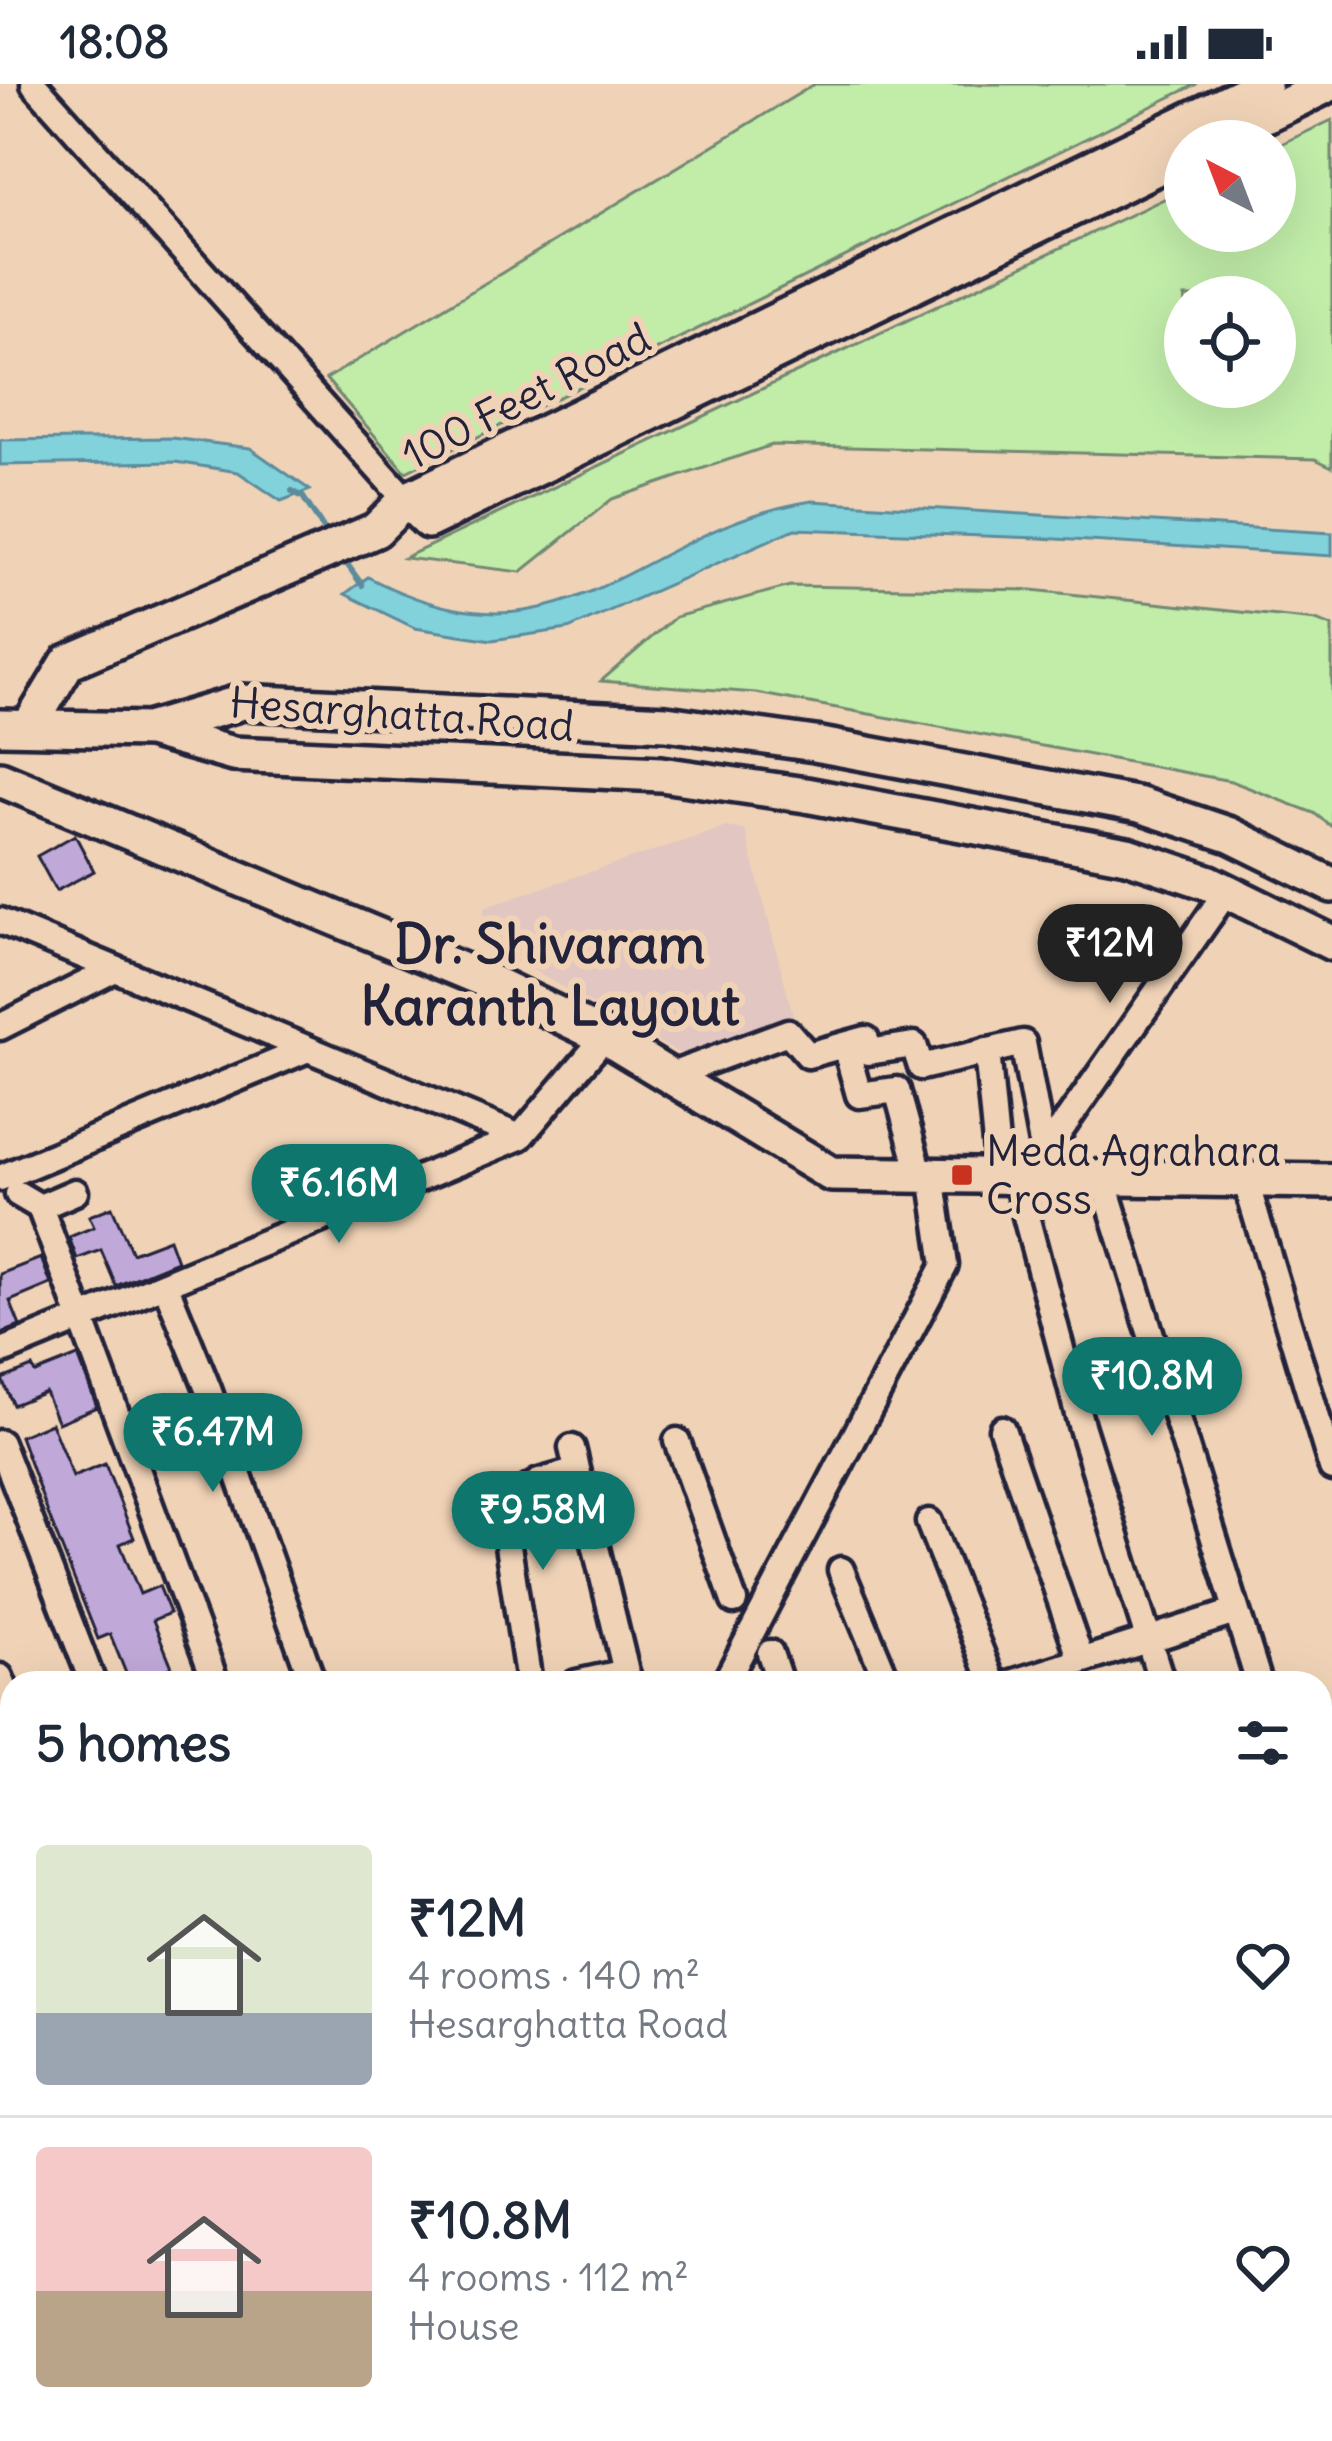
<!DOCTYPE html>
<html lang="en">
<head>
<meta charset="utf-8">
<style>
  :root { --surface:#fff; --page:#f6f6f7; --text:#1f2937; --muted:#747a83; --line:#e0e1e3; --accent:#0f766e }
  body { margin:0; font-family:Delius,sans-serif; background:var(--page); color:var(--text); height:100vh; display:flex; flex-direction:column; font-size:45px; white-space:nowrap }
  * { box-sizing:border-box; margin:0 }
  p { font-size:39px; color:var(--muted) }
  .icon { flex:none; width:66px; height:66px; fill:none; stroke:currentColor; stroke-width:2; stroke-linecap:round; stroke-linejoin:round }
  .map { position:relative; flex:1; overflow:hidden }
  .panel { position:absolute; left:0px; top:1587px; width:1332px; height:771px; display:flex; flex-direction:column; background:var(--surface); border-radius:36px 36px 0 0; box-shadow:0 12px 48px #0002 }
  .panel>* { flex:none }
  .needle { width:78px; rotate:318deg }
  .fabs { position:absolute; left:1164px; top:36px; display:grid; gap:24px }
  .fabs a { display:grid; place-items:center; width:132px; height:132px; border-radius:50%; background:var(--surface); box-shadow:0 12px 48px #0002; font-size:60px }
  .price { position:absolute; translate:-50% -102px; padding:0 27px; border-radius:42px; background:var(--accent); color:#fff; font-size:39px; line-height:78px; filter:drop-shadow(0 3px 6px #0008) }
  .price::after { content:''; position:absolute; left:50%; top:72px; width:36px; height:27px; margin-left:-18px; background:inherit; clip-path:polygon(0 0,100% 0,50% 100%) }
  .price.current { background:#222; color:#fff }
  ul { padding:0; list-style:none }
  li { display:flex; align-items:center; gap:36px; height:300px; padding:0 36px }
  li+li { border-top:3px solid var(--line) }
  li span { display:grid; place-items:center; flex:none; width:336px; height:240px; border-radius:12px; color:#555 }
  li>.icon { margin-inline-start:auto }
  span .icon { width:144px; height:144px; fill:#fffc; stroke-width:1 }
  li b { font-size:51px }
  h2 { display:flex; justify-content:space-between; align-items:center; height:144px; padding:0 36px; font-size:51px }
  .status { display:flex; justify-content:space-between; align-items:center; height:84px; padding:0 60px; background:var(--surface); direction:ltr }
  .status svg { height:33px; fill:currentColor }
  .map>svg:first-child { display:block }
</style>
</head>
<body>
<div class="status"><b>18:08</b><svg viewBox="0 0 49 12"><path d="M0 12V9h3v3zM5 12V6h3v6zM10 12V3h3v9zM15 12V0h3v12zM26 1h20v11H26zM47 4h2v5h-2z"/></svg></div>
<div class="map">
<svg width="1332" height="2357" viewBox="0 0 1332 2357">
  <rect width="100%" height="100%" fill="#f0d3b7"/>
  <filter id="ink" filterUnits="userSpaceOnUse"><feTurbulence type="fractalNoise" baseFrequency=".00833" numOctaves="2"/><feDisplacementMap in="SourceGraphic" scale="24" xChannelSelector="R" yChannelSelector="G"/><feConvolveMatrix kernelMatrix="1 2 1 2 8 2 1 2 1" color-interpolation-filters="sRGB"/></filter>
  <g filter="url(#ink)">
    <path fill="#e2c6c1" d="M 726,743 L 745,746 L 795,938 L 687,974 L 483,858 L 484,823 Z"/>
    <path fill="#c1eda9" stroke="#728872" stroke-width="3" fill-rule="evenodd" d="M 815,0 L 1197,0 L 406,388 L 326,295 Z
      M 1332,36 L 1332,383 L 1315,375 L 772,361 L 612,415 L 521,488 L 404,474 L 1185,105 L 1185,147 L 1275,147 L 1275,63 ZM 1275,213 L 1275,303 L 1185,303 L 1185,213 Z
      M 790,502 L 1032,506 L 1316,536 L 1332,542 L 1332,743 L 1314,729 L 1231,697 L 756,609 L 601,597 L 675,533 Z"/>
    <path fill="#82d2dc" stroke="#5c8c9c" stroke-width="3" d="M 172,354 L 250,364 L 310,406 L 281,417 L 238,388 L 176,378 L 0,381 L 0,356 Z
      M 812,417 L 1332,449 L 1332,472 L 1040,454 L 795,445 L 568,545 L 492,556 L 415,544 L 345,510 L 368,493 C 568,597 633,445 812,417 Z
      M 536,2346 L 857,2346 L 855,2357 L 535,2357 Z"/>
    <g fill="none" stroke-linecap="round" stroke-linejoin="round">
      <path stroke="#5c8c9c" stroke-width="6" d="M 292,407 L 303,413 L 328,452
        M 342,473 L 362,501"/>
    </g>
    <path fill="#c0a9d8" stroke="#22223b" stroke-width="3" d="M 75,751 L 94,787 L 56,807 L 37,772 Z
      M 112,1123 L 132,1169 L 169,1155 L 177,1177 L 116,1202 L 101,1166 L 77,1175 L 69,1153 L 94,1143 L 89,1132 Z
      M 41,1174 L 51,1200 L 10,1217 L 20,1242 L 0,1250 L 0,1190 Z
      M 78,1272 L 97,1323 L 58,1339 L 45,1308 L 13,1321 L 2,1295 L 32,1283 L 35,1289 Z
      M 51,1339 L 73,1393 L 105,1380 L 134,1454 L 120,1460 L 140,1510 L 159,1502 L 170,1529 L 153,1536 L 172,1583 L 152,1592 L 155,1599 L 130,1599 L 110,1550 L 98,1555 L 49,1432 L 20,1352 Z"/>
    <g fill="none" stroke-linecap="round" stroke-linejoin="round">
      <defs>
        <path id="minor" d="M 34,0 L 406,416
          M 0,837 L 520,1053
          M 0,943 L 115,885
          M 845,961 L 859,1011 L 897,1006 L 920,1090
          M 987,967 L 999,1091
          M 666,993 L 788,948 L 808,971 L 866,955 L 868,968 L 914,961 L 921,983 L 1023,959 L 1048,1092
          M 1044,1070 L 1227,807
          M 1020,1091 L 1017,1098 L 1081,1341 L 1162,1599
          M 1102,1093 L 1259,1599
          M 0,1094 L 308,965
          M 1245,1095 L 1332,1384
          M 18,1110 L 40,1123 L 216,1599
          M 40,1123 L 75,1108
          M 166,1202 L 208,1305 L 313,1599
          M 0,1268 L 520,1053 L 605,953
          M 1002,1345 L 1081,1576
          M 677,1357 L 734,1517
          M 0,1359 L 93,1599
          M 572,1364 L 626,1588
          M 929,1438 L 993,1599
          M 841,1486 L 888,1599
          M 770,1569 L 780,1599
          M 0,1593 L 12,1622
          M 529,1599 L 505,1442 L 509,1417 L 539,1398 L 577,1387
          M 576,1599 L 626,1588 L 630,1599
          M 725,1599 L 945,1181 L 932,1091
          M 1012,1599 L 1235,1528
          M 0,1721 L 12,1716
          M 1320,1786 L 1332,1823
          M 0,1843 L 12,1872
          M 1320,2038 L 1332,2033
          M 0,2049 L 12,2043
          M 0,2115 L 12,2118
          M 1320,2145 L 1332,2140
          M 0,2212 L 12,2215
          M 1320,2246 L 1332,2241
          M 0,2295 L 12,2298
          M 195,2346 L 237,2357
          M 359,2346 L 363,2357
          M 463,2357 L 464,2346"/>
        <path id="major" d="M 1212,57 L 1330,0
          M 406,416 L 428,437 L 1185,70
          M 0,643 L 149,646 L 233,670 L 661,690 L 806,711 L 1127,771 L 1210,799 L 1332,859
          M 29,643 L 68,578 L 376,446 L 406,416 L 1264,0
          M 151,645 L 242,618 L 666,639 L 815,660 L 1140,721 L 1230,751 L 1332,801
          M 0,695 L 492,899 L 605,953 L 831,1090 L 1332,1097"/>
      </defs>
      <use href="#minor" stroke="#22223b" stroke-width="33"/>
      <use href="#major" stroke="#22223b" stroke-width="42"/>
      <use href="#minor" stroke="#f0d3b7" stroke-width="24"/>
      <use href="#major" stroke="#f0d3b7" stroke-width="33"/>
    </g>
  </g>
  <rect fill="#c8321e" stroke="#f0d3b7" stroke-width="4.5" x="950" y="1079" width="24" height="24" rx="6"/>
  <g text-anchor="middle" dominant-baseline="central" stroke-width="12" stroke-linejoin="round" paint-order="stroke">
    <g font-size="42" fill="#22223b" stroke="#f0d3b7">
      <text transform="translate(526 312) rotate(-27)">100 Feet Road</text>
      <text transform="translate(402 630) rotate(4)">Hesarghatta Road</text>
    </g>
    <g font-size="42" fill="#22223b" stroke="#f0d3b7" text-anchor="start">
      <text x="986" y="1067">Meda Agrahara<tspan x="986" dy="48">Cross</tspan></text>
    </g>
    <g font-size="54" font-weight="bold" fill="#22223b" stroke="#f0d3b7">
      <text x="550" y="860">Dr. Shivaram<tspan x="550" dy="62">Karanth Layout</tspan></text>
    </g>
  </g>
</svg>
<div class="fabs">
<a><svg class="needle" viewBox="-14 -14 28 28"><path d="M0-13l5 13h-10z" fill="#e53935"/><path d="M0 13l5-13h-10z" fill="#747a83"/></svg></a>
<a><svg class="icon" aria-label="locate" viewBox="0 0 24 24"><circle cx="12" cy="12" r="6"/><path d="M12 2v4M12 18v4M2 12h4M18 12h4"/></svg></a>
</div>
<b class="price current" style="left:1110px;top:922px">₹12M</b>
<b class="price" style="left:339px;top:1162px">₹6.16M</b>
<b class="price" style="left:1152px;top:1355px">₹10.8M</b>
<b class="price" style="left:213px;top:1411px">₹6.47M</b>
<b class="price" style="left:543px;top:1489px">₹9.58M</b>
<section class="panel">
<h2>5 homes<svg class="icon" aria-label="filters" viewBox="0 0 24 24"><path d="M4 7h16M4 17h16"/><circle cx="9" cy="7" r="2"/><circle cx="15" cy="17" r="2"/></svg></h2>
<ul>
<li><span style="background:linear-gradient(#dfe7d0 70%,#9aa5b1 0)"><svg class="icon" aria-label="home" viewBox="0 0 24 24"><path d="M3 11l9-7 9 7M6 9v11h12V9"/></svg></span><div><b>₹12M</b><p>4 rooms · 140 m²</p><p>Hesarghatta Road</p></div><svg class="icon" aria-label="heart" viewBox="0 0 24 24"><path d="M12 20l-8-8c-3-5 5-10 8-4 3-6 11-1 8 4z"/></svg></li>
<li><span style="background:linear-gradient(#f6c9c9 60%,#b9a48a 0)"><svg class="icon" aria-label="home" viewBox="0 0 24 24"><path d="M3 11l9-7 9 7M6 9v11h12V9"/></svg></span><div><b>₹10.8M</b><p>4 rooms · 112 m²</p><p>House</p></div><svg class="icon" aria-label="heart" viewBox="0 0 24 24"><path d="M12 20l-8-8c-3-5 5-10 8-4 3-6 11-1 8 4z"/></svg></li>
</ul>
</section>
</div>
</body>
</html>
